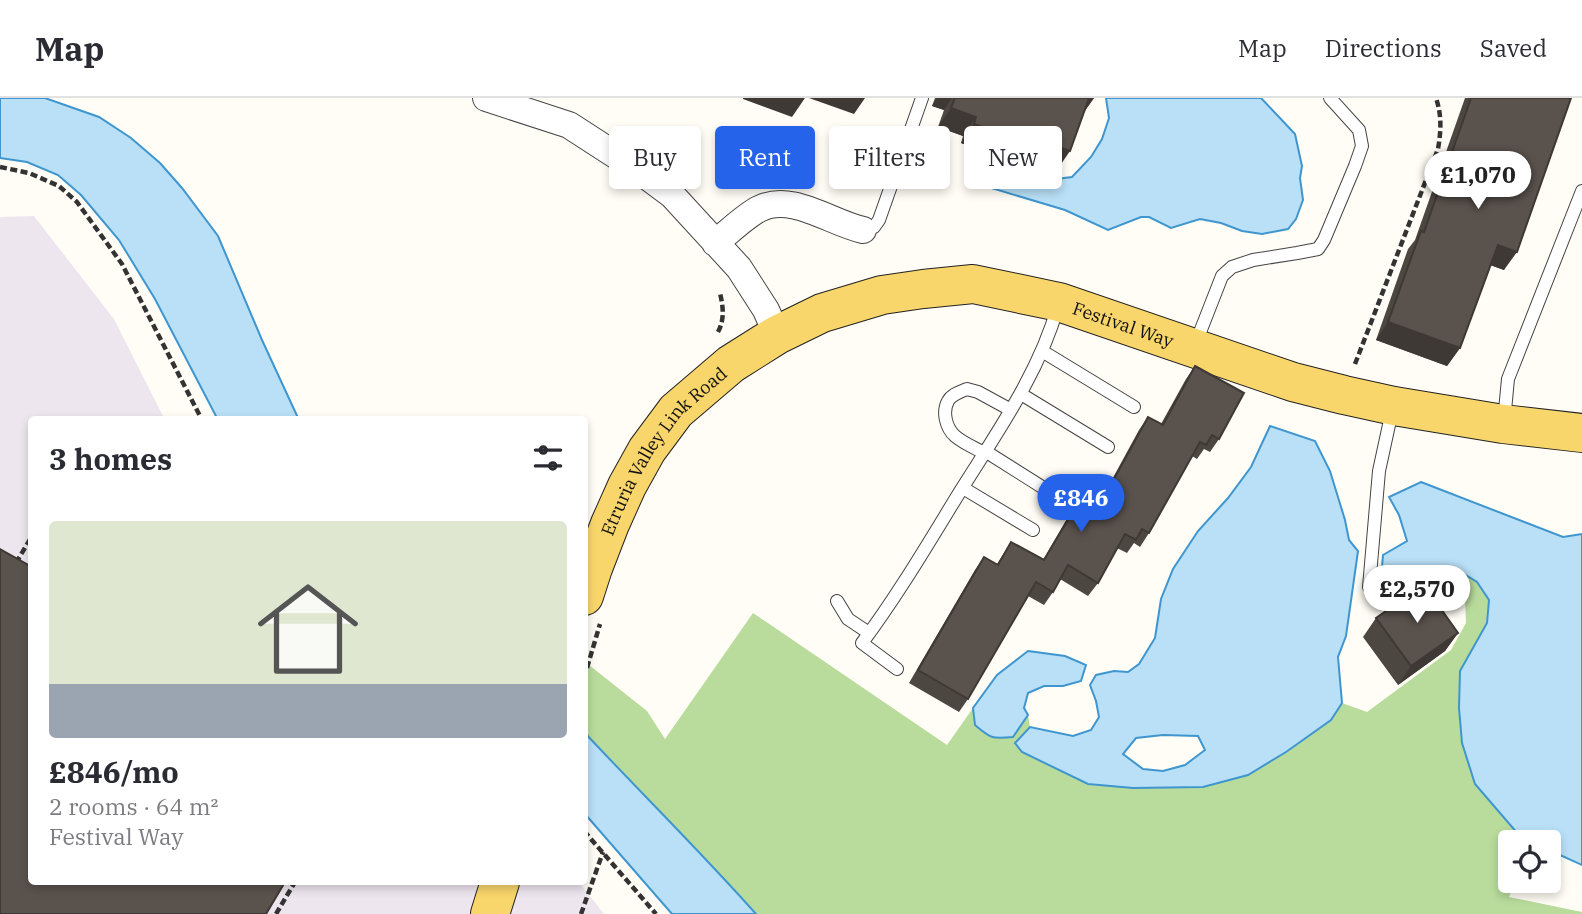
<!DOCTYPE html>
<html lang="en">
<head>
<meta charset="utf-8">
<style>
  :root { --surface:#fff; --page:#f7f7f7; --text:#2b2b33; --muted:#7c7c81; --line:#e1e1e2; --accent:#2563eb }
  body { margin:0; font-family:"IBM Plex Serif",serif; background:var(--page); color:var(--text); height:100vh; display:flex; flex-direction:column; font-size:26px; white-space:nowrap }
  * { box-sizing:border-box; margin:0 }
  p { font-size:23px; color:var(--muted) }
  .icon { flex:none; width:38px; height:38px; fill:none; stroke:currentColor; stroke-width:2; stroke-linecap:round; stroke-linejoin:round }
  .map { position:relative; flex:1; overflow:hidden }
  .panel { position:absolute; left:28px; top:318px; width:560px; height:469px; display:flex; flex-direction:column; background:var(--surface); border-radius:7px; box-shadow:0 4px 10px #0003 }
  .panel>* { flex:none }
  .hud { position:absolute; left:609px; top:28px; width:665px; height:63px; display:flex; gap:14px }
  .controls { position:absolute; left:1498px; top:732px; display:grid; gap:14px }
  .controls a { display:grid; place-items:center; width:63px; height:63px; border-radius:7px; background:var(--surface); box-shadow:0 4px 10px #0003; font-size:35px }
  .price { position:absolute; translate:-50% -60px; padding:0 16px; border-radius:24px; background:#fff; color:#222; font-size:23px; line-height:46px; filter:drop-shadow(0 2px 4px #0008) }
  .price::after { content:''; position:absolute; left:50%; top:42px; width:21px; height:16px; margin-left:-10px; background:inherit; clip-path:polygon(0 0,100% 0,50% 100%) }
  .price.current { background:var(--accent); color:#fff }
  ul { padding:0; list-style:none }
  li { display:grid; align-content:center; gap:14px; height:371px; padding:0 21px }
  li span { display:grid; place-items:center; height:217px; border-radius:7px; color:#555 }
  li>.icon { margin-inline-start:auto }
  span .icon { width:126px; height:126px; fill:#fffc; stroke-width:1 }
  li b { font-size:30px }
  h2 { display:flex; justify-content:space-between; align-items:center; height:84px; padding:0 21px; font-size:30px }
  .tag { padding:0 24px; border-radius:7px; background:var(--surface); box-shadow:0 4px 10px #0003; font-size:24px; line-height:63px }
  .tag.current { background:var(--accent); color:#fff }
  header { display:flex; align-items:center; gap:42px; box-sizing:border-box; height:98px; padding:0 35px; background:var(--surface); border-bottom:2px solid var(--line) }
  header strong { font-size:33px }
  nav { display:flex; gap:38px; margin-inline-start:auto; font-size:24px }
  .map>svg:first-child { display:block }
</style>
</head>
<body>
<header>
<strong>Map</strong>
<nav><a>Map</a><a>Directions</a><a>Saved</a></nav>
</header>
<div class="map">
<svg width="1582" height="816" viewBox="0 0 1582 816">
  <rect width="100%" height="100%" fill="#fffdf5"/>
  <path fill="#eee6ef" d="M 34,118 L 114,221 L 165,322 L 32,322 L 32,784 L 579,784 L 604,816 L 0,816 L 0,119 Z"/>
  <path fill="#b9dc9c" d="M 1464,476 L 1477,484 L 1489,502 L 1487,525 L 1460,573 L 1459,610 L 1462,645 L 1518,736 L 1531,744 L 1510,744 L 1510,782 L 1516,782 L 1509,799 L 1582,814 L 1582,816 L 756,816 C 701,754 640,696 585,634 L 584,563 L 647,613 L 665,641 L 753,515 L 947,647 L 973,610 L 975,627 L 1013,639 L 1028,617 L 1030,629 L 1016,645 L 1021,654 L 1088,685 L 1133,690 L 1203,689 L 1331,622 L 1342,605 L 1367,614 L 1451,552 L 1466,525 Z"/>
  <path fill="#b9e0f7" stroke="#3f96cf" stroke-width="2" fill-rule="evenodd" d="M 0,0 L 45,0 L 99,19 L 131,40 L 160,65 L 182,90 L 218,138 L 262,242 L 299,322 L 218,322 L 155,201 L 119,142 L 81,97 L 58,77 L 27,64 L 0,60 Z
    M 1106,0 L 1261,0 L 1295,36 L 1302,68 L 1300,80 L 1303,102 L 1296,121 L 1288,131 L 1262,136 L 1242,133 L 1221,125 L 1200,121 L 1171,130 L 1149,119 L 1141,119 L 1108,132 L 1065,112 L 988,89 L 979,66 L 988,61 L 1008,69 L 1032,84 L 1072,79 L 1091,59 L 1102,41 L 1109,20 Z
    M 1270,328 L 1315,343 L 1330,373 L 1345,422 L 1349,442 L 1358,453 L 1346,538 L 1338,559 L 1342,605 L 1331,622 L 1286,654 L 1248,677 L 1203,689 L 1133,690 L 1088,686 L 1022,654 L 1015,645 L 1030,629 L 1073,638 L 1091,632 L 1099,619 L 1096,603 L 1090,587 L 1096,577 L 1114,573 L 1128,574 L 1139,566 L 1155,540 L 1161,501 L 1173,471 L 1198,433 L 1228,400 L 1251,369 ZM 1163,637 L 1198,638 L 1205,652 L 1185,667 L 1163,673 L 1143,671 L 1123,656 L 1136,640 Z
    M 1421,384 L 1563,439 L 1582,436 L 1582,767 L 1549,752 L 1549,744 L 1531,744 L 1518,736 L 1475,686 L 1462,645 L 1459,610 L 1460,573 L 1487,525 L 1489,502 L 1477,484 L 1464,476 L 1437,485 L 1415,498 L 1381,481 L 1383,457 L 1407,443 L 1399,417 L 1389,399 Z
    M 1028,553 L 1065,558 L 1086,567 L 1081,583 L 1063,588 L 1044,588 L 1028,595 L 1024,610 L 1028,617 L 1013,639 C 993,641 991,641 975,627 L 973,610 L 997,577 Z
    M 584,634 C 641,695 701,754 756,816 L 672,816 L 585,716 Z"/>
  <g fill="none" stroke-linecap="round" stroke-linejoin="round">
    <defs>
      <path id="lane" d="M 863,132 L 874,129 L 879,122 L 922,0
        M 1195,247 L 1222,178 L 1232,169 L 1253,162 L 1297,155 L 1318,151 L 1324,142 L 1355,68 L 1362,48 L 1359,32 L 1330,0
        M 1042,253 L 1134,309
        M 1021,296 L 1108,349
        M 1504,323 L 1508,281 L 1582,93
        M 985,353 L 1080,413
        M 984,355 C 975,350 963,345 955,338 C 946,330 942,314 948,303 C 952,296 960,294 967,291 L 978,294 L 1011,312
        M 963,390 L 1033,432
        M 1369,489 L 1379,373 L 1392,313
        M 837,503 L 848,521 L 869,535
        M 897,571 L 862,545 C 898,497 929,444 961,392 C 998,333 1039,275 1058,208"/>
      <path id="street" d="M 486,0 L 569,27 L 637,71 L 672,97 L 739,170 L 766,212 L 777,237
        M 715,145 C 728,135 745,118 759,111 C 791,94 831,125 863,132"/>
      <g id="primary">
        <path id="s1" d="M 584,498 L 593,470 L 610,426 L 627,388 L 647,352 L 676,313 L 731,266 L 777,237 L 822,215 L 882,197 L 923,191 L 973,186 L 1059,204 L 1293,284 L 1344,297 L 1394,308 L 1503,326 L 1582,335"/>
        <path d="M 490,816 L 500,784"/>
      </g>
    </defs>
    <use href="#lane" stroke="#444" stroke-width="14"/>
    <use href="#street" stroke="#444" stroke-width="28"/>
    <use href="#primary" stroke="#222" stroke-width="40"/>
    <path stroke="#333" stroke-width="4.5" stroke-dasharray="7 3.5" stroke-linecap="butt" d="M 0,69 L 29,75 L 59,88 L 77,104 L 122,166 L 202,322
      M 718,234 C 725,221 723,208 720,195
      M 1355,266 L 1438,51 C 1441,33 1442,18 1436,0
      M 16,465 L 32,438
      M 584,580 L 600,526
      M 584,733 L 656,816
      M 276,816 L 295,784
      M 581,816 L 603,754"/>
    <use href="#lane" stroke="#fff" stroke-width="12"/>
    <use href="#street" stroke="#fff" stroke-width="26"/>
    <use href="#primary" stroke="#f9d66b" stroke-width="38"/>
  </g>
  <path fill="#4d4742" d="M 935,0 L 1094,0 L 1084,14 L 1057,72 L 1007,54 L 1003,60 L 961,45 L 963,38 L 938,29 L 944,12 L 932,8 Z
    M 1465,0 L 1571,0 L 1504,172 L 1490,167 L 1460,250 L 1447,268 L 1376,242 L 1408,151 L 1415,142 Z
    M 1195,268 L 1219,341 L 1210,354 L 1204,351 L 1197,361 L 1192,358 L 1149,435 L 1140,449 L 1134,445 L 1127,455 L 1117,450 L 1098,485 L 1088,498 L 1060,481 L 1053,494 L 1044,507 L 1028,498 L 968,601 L 959,614 L 909,585 L 975,472 L 984,459 L 997,466 L 1011,444 L 1043,462 L 1065,424 L 1075,410 L 1091,420 L 1139,332 L 1148,319 L 1161,326 L 1186,281 Z
    M 1376,520 L 1458,535 L 1445,553 L 1398,587 L 1363,539 Z"/>
  <path fill="#3f3936" d="M 743,0 L 805,0 L 792,19 L 743,1 Z
    M 809,0 L 865,0 L 854,16 Z
    M 937,0 L 952,0 L 944,12 L 932,8 Z
    M 1088,0 L 1094,0 L 1081,18 Z
    M 951,10 L 976,19 L 963,38 L 938,29 Z
    M 974,26 L 1018,35 L 1070,53 L 1057,72 L 1007,54 L 1003,60 L 961,45 Z
    M 1498,147 L 1517,154 L 1504,172 L 1485,165 Z
    M 1388,224 L 1460,250 L 1447,268 L 1376,242 Z
    M 1458,535 L 1445,553 L 1398,587 L 1411,568 Z"/>
  <path fill="#5a524d" stroke="#3f3936" stroke-width="2" d="M 955,0 L 1089,0 L 1070,53 L 1018,35 L 1016,41 L 974,26 L 976,19 L 951,10 Z
    M 1471,0 L 1571,0 L 1517,154 L 1498,147 L 1460,250 L 1388,224 L 1421,133 L 1424,134 Z
    M 1195,268 L 1244,295 L 1219,341 L 1212,337 L 1206,347 L 1200,344 L 1149,435 L 1142,431 L 1136,442 L 1125,436 L 1098,485 L 1068,467 L 1053,494 L 1036,484 L 968,601 L 918,572 L 984,459 L 998,467 L 1011,444 L 1044,462 L 1075,410 L 1092,421 L 1148,319 L 1163,327 Z
    M 0,451 L 32,469 L 32,784 L 285,784 L 266,816 L 0,816 Z
    M 1424,487 L 1458,535 L 1411,568 L 1376,520 Z"/>
  <g text-anchor="middle" dominant-baseline="central" stroke-width="7" stroke-linejoin="round" paint-order="stroke">
    <g font-size="18" fill="#111" stroke="#fff">
      <text stroke="none"><textPath href="#s1" startOffset="695">Festival Way</textPath></text>
      <text stroke="none"><textPath href="#s1" startOffset="168">Etruria Valley Link Road</textPath></text>
    </g>
  </g>
</svg>
<div class="controls">
<a><svg class="icon" aria-label="locate" viewBox="0 0 24 24"><circle cx="12" cy="12" r="6"/><path d="M12 2v4M12 18v4M2 12h4M18 12h4"/></svg></a>
</div>
<b class="price" style="left:1478px;top:113px">£1,070</b>
<b class="price current" style="left:1081px;top:436px">£846</b>
<b class="price" style="left:1417px;top:527px">£2,570</b>
<div class="hud">
<a class="tag">Buy</a>
<a class="tag current">Rent</a>
<a class="tag">Filters</a>
<a class="tag">New</a>
</div>
<section class="panel">
<h2>3 homes<svg class="icon" aria-label="filters" viewBox="0 0 24 24"><path d="M4 7h16M4 17h16"/><circle cx="9" cy="7" r="2"/><circle cx="15" cy="17" r="2"/></svg></h2>
<ul>
<li><span style="background:linear-gradient(#dfe7d0 75%,#9aa5b1 0)"><svg class="icon" aria-label="home" viewBox="0 0 24 24"><path d="M3 11l9-7 9 7M6 9v11h12V9"/></svg></span><div><b>£846/mo</b><p>2 rooms · 64 m²</p><p>Festival Way</p></div></li>
</ul>
</section>
</div>
</body>
</html>
